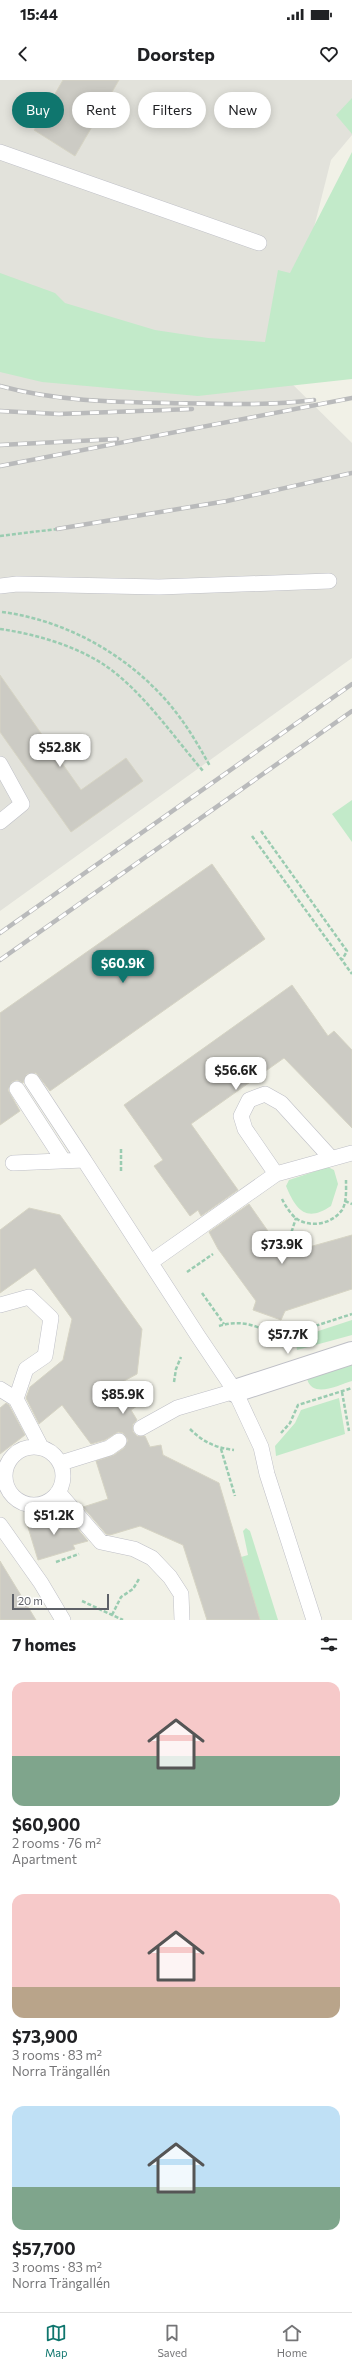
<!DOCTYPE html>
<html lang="en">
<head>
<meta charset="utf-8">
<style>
  :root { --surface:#fff; --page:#f6f6f6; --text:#202124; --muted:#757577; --line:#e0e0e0; --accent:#0f766e }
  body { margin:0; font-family:Commissioner,sans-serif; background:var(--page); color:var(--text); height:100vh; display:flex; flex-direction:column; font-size:15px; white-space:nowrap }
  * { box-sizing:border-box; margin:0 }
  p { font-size:13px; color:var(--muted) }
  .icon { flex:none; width:22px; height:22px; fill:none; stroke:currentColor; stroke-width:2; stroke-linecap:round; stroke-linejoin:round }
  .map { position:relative; height:1540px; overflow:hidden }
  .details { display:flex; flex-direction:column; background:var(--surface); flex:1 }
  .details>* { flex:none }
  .hud { position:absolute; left:12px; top:12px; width:328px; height:36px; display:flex; gap:8px }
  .scale { position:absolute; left:12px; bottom:10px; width:97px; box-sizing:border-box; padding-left:4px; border:2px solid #5e6168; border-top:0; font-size:11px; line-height:14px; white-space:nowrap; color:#5e6168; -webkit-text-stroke:3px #fff; paint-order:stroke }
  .price { position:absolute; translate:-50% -34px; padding:0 9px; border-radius:8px; background:#fff; color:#222; font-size:13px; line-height:26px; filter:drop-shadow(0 1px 2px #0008) }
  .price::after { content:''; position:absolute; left:50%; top:24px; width:12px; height:9px; margin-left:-6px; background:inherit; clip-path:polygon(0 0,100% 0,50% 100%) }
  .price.current { background:var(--accent); color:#fff }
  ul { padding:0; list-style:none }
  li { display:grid; align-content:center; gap:8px; height:212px; padding:0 12px }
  li span { display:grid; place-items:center; height:124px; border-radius:12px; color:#555 }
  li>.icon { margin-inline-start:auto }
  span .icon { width:72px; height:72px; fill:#fffc; stroke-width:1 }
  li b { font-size:17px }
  h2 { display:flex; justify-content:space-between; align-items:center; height:48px; padding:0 12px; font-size:17px }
  .tag { padding:0 14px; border-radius:18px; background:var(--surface); box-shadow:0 2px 10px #0003; font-size:14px; line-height:36px }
  .tag.current { background:var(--accent); color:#fff }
  .status { display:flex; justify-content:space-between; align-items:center; height:28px; padding:0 20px; background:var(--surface); direction:ltr }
  .status svg { height:11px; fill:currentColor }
  header { display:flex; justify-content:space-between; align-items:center; height:52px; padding:0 12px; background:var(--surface); font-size:18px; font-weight:700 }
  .menu { display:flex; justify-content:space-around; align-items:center; height:56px; border-top:1px solid var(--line); background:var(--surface); font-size:11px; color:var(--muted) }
  .menu a { display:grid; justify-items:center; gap:2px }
  .menu .current { color:var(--accent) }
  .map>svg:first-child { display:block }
</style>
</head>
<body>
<div class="status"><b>15:44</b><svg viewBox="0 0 49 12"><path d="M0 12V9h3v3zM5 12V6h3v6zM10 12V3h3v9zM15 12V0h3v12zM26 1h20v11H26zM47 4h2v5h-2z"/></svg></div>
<header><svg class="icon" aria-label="back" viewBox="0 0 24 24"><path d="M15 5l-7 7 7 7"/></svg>Doorstep<svg class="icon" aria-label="heart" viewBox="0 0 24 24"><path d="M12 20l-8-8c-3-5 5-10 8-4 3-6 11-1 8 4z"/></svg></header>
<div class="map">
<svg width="352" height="1540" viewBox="0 0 352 1540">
  <rect width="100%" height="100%" fill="#f1f1e7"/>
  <path fill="#e2e2db" d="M 0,0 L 352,0 L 352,55 L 331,80 L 278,290 L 352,363 L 352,578 L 0,831 Z"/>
  <path fill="#c2eac9" d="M 352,18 L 352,54 L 336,35 Z
    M 352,72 L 352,299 L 198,316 L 42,302 L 0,292 L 0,193 L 55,213 L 65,223 L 155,250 L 208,258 L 265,262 L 278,190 L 290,193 Z
    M 352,720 L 352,762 L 332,734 Z
    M 328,1087 L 334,1090 L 338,1104 L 331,1126 C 306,1143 296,1130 286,1106 L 289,1100 Z
    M 352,1240 L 352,1255 L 297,1270 L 296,1262 L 300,1257 Z
    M 352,1285 L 352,1301 C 338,1305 313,1319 307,1299 Z
    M 339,1318 L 345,1354 L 276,1376 L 275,1366 L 295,1343 L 301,1330 Z
    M 246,1448 L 250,1451 L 278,1540 L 260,1540 L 241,1477 L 248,1475 L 243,1451 Z"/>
  <path fill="#cccbc4" stroke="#d6d4c4" d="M 63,0 L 119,0 L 75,76 L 34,50 Z
    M 0,595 L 81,710 L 126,678 L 143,701 L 71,752 L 0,652 Z
    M 212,784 L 265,859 L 50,1011 L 36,993 L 27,994 L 23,1003 L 17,1000 L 12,1002 L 8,1010 L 20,1031 L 0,1045 L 0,933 Z
    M 292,905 L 328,956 L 334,951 L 352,970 L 352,1048 L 284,978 L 191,1044 L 238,1110 L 201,1136 L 198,1130 L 190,1136 L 154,1086 L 163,1080 L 124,1025 Z
    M 249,1124 L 284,1174 L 352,1155 L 352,1209 L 285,1231 L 281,1240 L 253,1230 L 256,1221 L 218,1169 L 209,1152 Z
    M 29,1128 L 60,1135 L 142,1249 L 137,1294 L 124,1301 L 140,1324 L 131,1330 L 137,1340 L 133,1344 L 133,1352 L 137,1356 L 145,1356 L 150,1367 L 161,1365 L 163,1375 L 219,1403 L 260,1540 L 207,1540 L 183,1465 L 140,1446 L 110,1455 L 106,1454 L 83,1427 L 108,1419 L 96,1381 L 114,1375 L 124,1368 L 128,1360 L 123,1353 L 118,1352 L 105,1360 L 91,1364 L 62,1325 L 39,1344 L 26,1318 L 30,1307 L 63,1280 L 72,1239 L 35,1188 L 0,1213 L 0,1150 Z
    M 6,1323 L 9,1325 L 25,1355 L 0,1374 L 0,1328 Z
    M 64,1433 L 88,1461 L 73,1465 L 75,1469 L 38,1480 L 27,1444 Z
    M 0,1481 L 36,1540 L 0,1540 Z"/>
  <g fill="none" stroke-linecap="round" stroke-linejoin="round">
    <defs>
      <path id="service" d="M 0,72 L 259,163
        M 0,506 L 17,504 L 159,507 L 329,501
        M 0,684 L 22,724 L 0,742
        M 32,1001 L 84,1080
        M 17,1009 L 63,1080
        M 13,1083 L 84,1080 L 198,1256 L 235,1311 L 261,1367 L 267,1394 L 314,1540
        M 276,1094 L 245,1049 L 241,1036 L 249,1020 L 265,1014 L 281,1023 L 331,1078
        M 151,1182 L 276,1094 L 352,1073
        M 0,1225 L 29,1217 L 51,1238 L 45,1276 L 26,1289 L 16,1319 L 41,1367
        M 0,1309 L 16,1319
        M 141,1348 L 177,1328 L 235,1311
        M5 1396a29 29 0 1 1 58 0a29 29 0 1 1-58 0Z
        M 61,1383 L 109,1368 L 119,1361
        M 58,1412 L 101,1462 L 134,1469 L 152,1478 L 170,1497 L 181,1514 L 182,1540
        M 0,1445 L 41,1503 L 63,1540"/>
      <path id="minor" d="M 235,1311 L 352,1273"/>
    </defs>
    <use href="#service" stroke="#bebfc6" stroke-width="16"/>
    <use href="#minor" stroke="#bebfc6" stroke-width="24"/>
    <path stroke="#9accb1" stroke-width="2.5" stroke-dasharray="4 2" stroke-linecap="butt" d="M 0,456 L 57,449
      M 2,532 C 72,541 140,582 181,639 C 192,654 201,670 210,686
      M 0,549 C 35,554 73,565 103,584 C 141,609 173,656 203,691
      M 261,751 L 347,871 L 342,880
      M 252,756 L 352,894
      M 121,1069 L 121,1091
      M 282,1119 C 285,1125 291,1135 297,1139 C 311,1148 332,1144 342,1130 C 347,1122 346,1109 346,1099
      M 345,1121 L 352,1124
      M 286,1169 L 296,1138
      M 187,1192 L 213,1174
      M 202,1213 L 224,1244
      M 219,1246 C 241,1239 261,1246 278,1258 L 352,1234
      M 174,1302 L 176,1289 L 181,1277
      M 342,1312 L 349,1351
      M 190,1349 C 203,1362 216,1368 234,1370
      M 281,1353 L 290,1343 L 298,1325 L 352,1308
      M 221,1369 L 235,1416
      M 56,1482 L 79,1474
      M 82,1521 L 123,1540
      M 112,1535 L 121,1517 L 133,1509 L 139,1499"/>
    <use href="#service" stroke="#fff" stroke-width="15"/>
    <use href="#minor" stroke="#fff" stroke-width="22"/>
    <defs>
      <path id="rail" d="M 0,306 C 54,321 113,322 169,323 C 217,324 266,326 314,320
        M 0,331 L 59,334 L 192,329
        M 0,365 L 117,359
        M 0,386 L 352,318
        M 57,449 L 227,421 L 352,393
        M 0,853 L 352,604
        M 0,880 L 352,631"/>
    </defs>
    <use href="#rail" stroke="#b9babb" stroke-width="4.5"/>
    <use href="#rail" stroke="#fff" stroke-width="3" stroke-dasharray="9" stroke-linecap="butt"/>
  </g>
</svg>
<div class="scale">20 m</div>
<b class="price" style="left:60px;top:688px">$52.8K</b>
<b class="price current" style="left:123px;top:904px">$60.9K</b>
<b class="price" style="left:236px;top:1011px">$56.6K</b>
<b class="price" style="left:282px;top:1185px">$73.9K</b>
<b class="price" style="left:288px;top:1275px">$57.7K</b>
<b class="price" style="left:123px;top:1335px">$85.9K</b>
<b class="price" style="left:54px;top:1456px">$51.2K</b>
<div class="hud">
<a class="tag current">Buy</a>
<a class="tag">Rent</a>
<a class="tag">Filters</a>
<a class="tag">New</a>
</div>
</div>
<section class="details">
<h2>7 homes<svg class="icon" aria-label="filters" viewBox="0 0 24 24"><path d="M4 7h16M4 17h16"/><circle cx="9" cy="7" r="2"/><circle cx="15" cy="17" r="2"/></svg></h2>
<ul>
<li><span style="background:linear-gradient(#f6c9c9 60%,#7fa58c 0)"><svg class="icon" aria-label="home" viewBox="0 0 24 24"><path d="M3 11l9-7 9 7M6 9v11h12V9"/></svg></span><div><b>$60,900</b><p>2 rooms · 76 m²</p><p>Apartment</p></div></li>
<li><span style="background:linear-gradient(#f6c9c9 75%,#b9a48a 0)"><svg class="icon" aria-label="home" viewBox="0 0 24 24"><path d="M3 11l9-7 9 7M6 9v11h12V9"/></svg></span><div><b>$73,900</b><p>3 rooms · 83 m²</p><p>Norra Trängallén</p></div></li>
<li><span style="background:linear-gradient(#bfe0f5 65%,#7fa58c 0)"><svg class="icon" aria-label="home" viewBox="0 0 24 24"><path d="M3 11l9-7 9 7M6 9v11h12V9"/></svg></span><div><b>$57,700</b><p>3 rooms · 83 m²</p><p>Norra Trängallén</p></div></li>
</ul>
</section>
<nav class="menu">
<a class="current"><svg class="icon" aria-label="map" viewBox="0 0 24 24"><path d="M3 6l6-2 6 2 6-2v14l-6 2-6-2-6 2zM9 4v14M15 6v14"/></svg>Map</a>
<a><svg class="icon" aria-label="saved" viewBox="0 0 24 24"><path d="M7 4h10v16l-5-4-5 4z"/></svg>Saved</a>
<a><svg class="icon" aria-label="home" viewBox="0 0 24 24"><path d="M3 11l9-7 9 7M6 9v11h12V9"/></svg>Home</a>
</nav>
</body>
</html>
